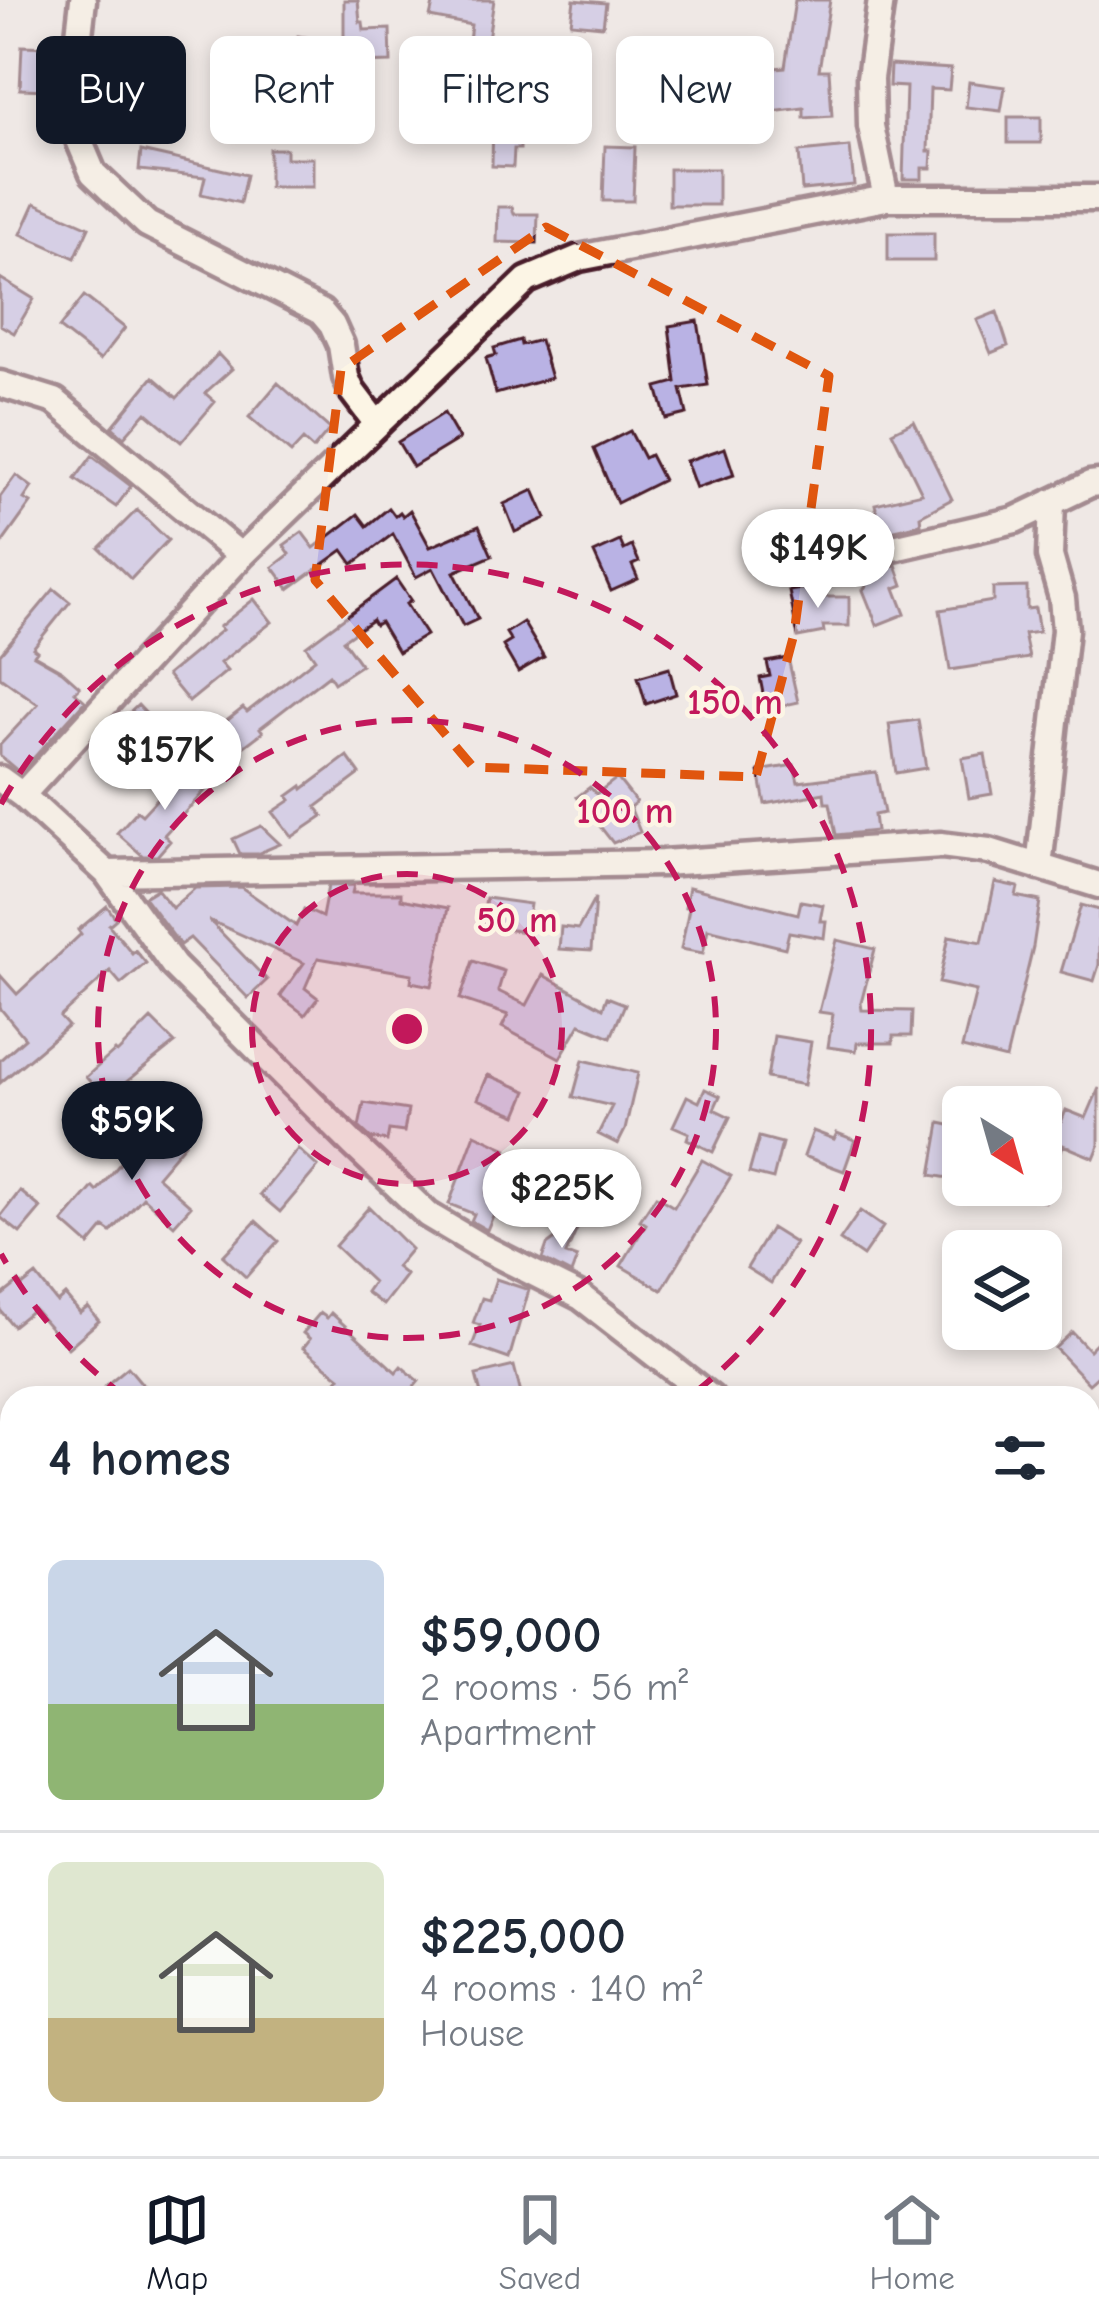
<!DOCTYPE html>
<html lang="en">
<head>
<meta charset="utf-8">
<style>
  :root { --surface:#fff; --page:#f6f6f7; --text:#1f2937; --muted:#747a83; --line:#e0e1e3; --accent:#111827 }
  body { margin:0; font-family:"Comic Neue",sans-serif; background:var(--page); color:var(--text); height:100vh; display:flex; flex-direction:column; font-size:45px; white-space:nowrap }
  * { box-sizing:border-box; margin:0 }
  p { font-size:39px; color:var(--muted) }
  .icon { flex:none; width:66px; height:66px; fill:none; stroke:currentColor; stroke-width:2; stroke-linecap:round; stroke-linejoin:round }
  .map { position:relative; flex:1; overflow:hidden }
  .sheet { position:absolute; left:0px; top:1386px; width:1101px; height:771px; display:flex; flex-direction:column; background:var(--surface); border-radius:36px 36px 0 0; box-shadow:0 6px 18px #0003 }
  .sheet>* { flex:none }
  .guide { position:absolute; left:36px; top:36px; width:1029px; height:108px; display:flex; gap:24px }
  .needle { width:78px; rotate:143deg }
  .fabs { position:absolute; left:942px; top:1086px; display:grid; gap:24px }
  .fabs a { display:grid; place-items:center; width:120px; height:120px; border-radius:18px; background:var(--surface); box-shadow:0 6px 18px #0003; font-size:60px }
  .price { position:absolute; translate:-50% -102px; padding:0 27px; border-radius:42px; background:#fff; color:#222; font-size:39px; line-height:78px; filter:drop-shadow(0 3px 6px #0008) }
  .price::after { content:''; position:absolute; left:50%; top:72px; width:36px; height:27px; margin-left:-18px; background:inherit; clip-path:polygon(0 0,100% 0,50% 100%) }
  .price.current { background:var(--accent); color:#fff }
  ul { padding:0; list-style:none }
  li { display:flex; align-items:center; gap:36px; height:300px; padding:0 48px }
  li+li { border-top:3px solid var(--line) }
  li span { display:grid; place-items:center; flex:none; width:336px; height:240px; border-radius:18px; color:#555 }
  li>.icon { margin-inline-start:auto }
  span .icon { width:144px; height:144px; fill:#fffc; stroke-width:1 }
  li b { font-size:51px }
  h2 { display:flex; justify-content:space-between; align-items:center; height:144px; padding:0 48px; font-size:51px }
  .pill { padding:0 42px; border-radius:18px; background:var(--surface); box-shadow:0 6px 18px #0003; font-size:42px; line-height:108px }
  .pill.current { background:var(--accent); color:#fff }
  .menu { display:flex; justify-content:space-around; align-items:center; height:168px; border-top:3px solid var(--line); background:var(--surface); font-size:33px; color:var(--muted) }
  .menu a { display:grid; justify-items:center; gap:6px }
  .menu .current { color:var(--accent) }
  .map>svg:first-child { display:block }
</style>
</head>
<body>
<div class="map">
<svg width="1099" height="2156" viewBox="0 0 1099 2156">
  <rect width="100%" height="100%" fill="#efe8e5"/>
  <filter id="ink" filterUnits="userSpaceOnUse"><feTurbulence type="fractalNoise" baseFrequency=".00833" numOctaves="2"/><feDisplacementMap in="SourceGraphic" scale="24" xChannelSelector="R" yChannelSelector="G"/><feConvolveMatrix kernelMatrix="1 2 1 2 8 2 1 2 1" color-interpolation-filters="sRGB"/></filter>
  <g filter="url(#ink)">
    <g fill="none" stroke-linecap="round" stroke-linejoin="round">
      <path stroke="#6f869d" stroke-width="6" d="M 0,1603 L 12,1590
        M 290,2145 L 291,2156"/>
    </g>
    <path fill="#b9b2e4" stroke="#4a1f2b" stroke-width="3" d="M 344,0 L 358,0 L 360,22 L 363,22 L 364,30 L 390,29 L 391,62 L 323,64 L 319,91 L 290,86 L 298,36 L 344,43 Z
      M 434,0 L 494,0 L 486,52 L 468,49 L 471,25 L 430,17 Z
      M 574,0 L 606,3 L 603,26 L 571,23 Z
      M 795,0 L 830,0 L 819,70 L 829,70 L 832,116 L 804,118 L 804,108 L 755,114 L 750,70 L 785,67 Z
      M 95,39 L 137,41 L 135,87 L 147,87 L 147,94 L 167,95 L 166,142 L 142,142 L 144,130 L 118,129 L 119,74 L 91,73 Z
      M 22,46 L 53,47 L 50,90 L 20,89 Z
      M 520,48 L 557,50 L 555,76 L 519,75 Z
      M 721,65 L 722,86 L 684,88 L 683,67 Z
      M 890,65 L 951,69 L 949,90 L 930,89 L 928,151 L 932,151 L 931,168 L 922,168 L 922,179 L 903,179 L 906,87 L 889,86 Z
      M 461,66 L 463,106 L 434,107 L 432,68 Z
      M 647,76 L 671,83 L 661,120 L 637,113 Z
      M 969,82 L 1005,87 L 1001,111 L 966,107 Z
      M 493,116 L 520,117 L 520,149 L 514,149 L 513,167 L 492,166 Z
      M 1008,117 L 1041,117 L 1041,143 L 1008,143 Z
      M 605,146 L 635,147 L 633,201 L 603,201 Z
      M 850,147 L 854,185 L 802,190 L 799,152 Z
      M 269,149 L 286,149 L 286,158 L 313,158 L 313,187 L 269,187 Z
      M 141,151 L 246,175 L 240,203 L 201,194 L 205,177 L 139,170 Z
      M 669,169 L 718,169 L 718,205 L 669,205 Z
      M 35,203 L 89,227 L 75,258 L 21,234 Z
      M 498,207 L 512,207 L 514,214 L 538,214 L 537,243 L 497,242 Z
      M 888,233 L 934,233 L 934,261 L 888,261 Z
      M 0,278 L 34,299 L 14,333 L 0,325 Z
      M 84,296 L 125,328 L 100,360 L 59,328 Z
      M 997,312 L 1008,346 L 991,353 L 977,320 Z
      M 698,321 L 708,385 L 681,389 L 687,414 L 666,419 L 657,387 L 676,382 L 669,326 Z
      M 520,340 L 521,345 L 540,340 L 551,378 L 496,394 L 486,358 L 496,355 L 494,348 Z
      M 218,354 L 232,369 L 205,393 L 215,402 L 181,442 L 146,412 L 124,437 L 112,427 L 153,377 L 177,398 Z
      M 278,383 L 330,429 L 313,449 L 303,440 L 291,453 L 249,417 Z
      M 444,413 L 459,439 L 413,467 L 398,442 Z
      M 914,421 L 952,499 L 920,516 L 921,524 L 882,533 L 875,504 L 922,493 L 892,432 Z
      M 630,431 L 644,458 L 650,455 L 663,480 L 617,503 L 594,449 Z
      M 725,448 L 734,475 L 696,488 L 686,461 Z
      M 92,456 L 131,486 L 116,507 L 75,479 Z
      M 16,475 L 32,487 L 24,499 L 31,503 L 0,546 L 0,497 Z
      M 534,490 L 546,518 L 515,532 L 504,504 Z
      M 389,508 L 395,516 L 400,512 L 403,516 L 410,510 L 430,547 L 479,526 L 492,556 L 454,572 L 478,619 L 463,626 L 433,568 L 416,577 L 393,534 L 353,564 L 343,550 L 289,589 L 273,567 L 290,554 L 284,545 L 302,532 L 314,548 L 358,514 L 367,526 Z
      M 137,510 L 168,540 L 131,579 L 99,548 Z
      M 813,515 L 822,548 L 795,555 L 786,522 Z
      M 620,541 L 624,550 L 632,546 L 639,562 L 632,565 L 638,579 L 611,591 L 594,553 Z
      M 896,565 L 903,585 L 895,588 L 905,614 L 877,625 L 863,590 L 866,587 L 861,576 Z
      M 396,579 L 411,601 L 406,604 L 426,635 L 398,652 L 380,622 L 375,625 L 372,620 L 343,640 L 361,665 L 334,683 L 329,675 L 260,728 L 263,732 L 229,758 L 210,734 L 243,708 L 247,712 L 315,659 L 306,646 Z
      M 818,586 L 820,597 L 849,597 L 849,626 L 823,626 L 824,632 L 798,637 L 789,591 Z
      M 1027,587 L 1027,609 L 1035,608 L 1039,632 L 1024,634 L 1029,658 L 950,670 L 940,610 L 993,601 L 993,588 Z
      M 54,589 L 70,602 L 33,648 L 37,651 L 34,655 L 62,671 L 80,687 L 75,692 L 85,701 L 20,773 L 0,756 L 0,745 L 38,704 L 0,677 L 0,654 Z
      M 254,599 L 272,622 L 220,663 L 227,671 L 189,702 L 167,675 L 222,630 L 219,627 Z
      M 523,622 L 544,657 L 518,672 L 503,646 L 511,641 L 506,633 Z
      M 788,658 L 798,702 L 766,709 L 760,678 L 770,676 L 767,662 Z
      M 669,668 L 676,694 L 646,704 L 638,677 Z
      M 138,705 L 166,735 L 131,767 L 109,743 L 129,726 L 123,719 Z
      M 918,720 L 926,768 L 896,773 L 889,724 Z
      M 985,754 L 992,794 L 969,798 L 962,758 Z
      M 347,756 L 360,774 L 316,807 L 323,816 L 292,837 L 273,812 L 291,800 L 288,796 L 302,786 L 303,789 Z
      M 191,762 L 213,782 L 164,835 L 170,841 L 157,856 L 143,856 L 117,833 L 137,811 L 142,815 Z
      M 794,765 L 798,782 L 876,772 L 884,813 L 874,815 L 876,831 L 836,835 L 830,803 L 825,803 L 824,793 L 765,804 L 759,771 Z
      M 617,778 L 636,802 L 630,807 L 640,832 L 613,843 L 577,797 L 590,787 L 596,794 Z
      M 261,826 L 280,844 L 257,854 L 240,854 L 233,839 Z
      M 995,882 L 1018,887 L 1016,896 L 1040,901 L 1033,947 L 1006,1059 L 962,1048 L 976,991 L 939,983 L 949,936 L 982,942 Z
      M 354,885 L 352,893 L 401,893 L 401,899 L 448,908 L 432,986 L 411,982 L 412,974 L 318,958 L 305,988 L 318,998 L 305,1015 L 280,996 L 304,963 L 209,920 L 267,980 L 248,998 L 190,938 L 180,945 L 144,897 L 157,889 L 172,908 L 195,888 L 241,887 L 296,926 L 304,909 L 322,917 L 328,886 Z
      M 689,887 L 798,914 L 801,901 L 823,905 L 820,921 L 826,921 L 824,938 L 789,932 L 785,948 L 708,929 L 703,953 L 681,949 L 689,908 L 685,907 Z
      M 486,898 L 530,904 L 526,932 L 482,926 Z
      M 595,898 L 591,951 L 559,949 L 561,927 L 578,929 Z
      M 1081,905 L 1099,910 L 1099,965 L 1094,981 L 1061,972 Z
      M 107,906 L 116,919 L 109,925 L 132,953 L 135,950 L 146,963 L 121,984 L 110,971 L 60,1017 L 68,1026 L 0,1083 L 0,1060 L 25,1038 L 0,1008 L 0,975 L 17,994 L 81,934 L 78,930 Z
      M 837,940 L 875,949 L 861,1003 L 862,1010 L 912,1011 L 911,1036 L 893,1036 L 893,1043 L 857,1043 L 856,1051 L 828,1047 L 833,1014 L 819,1012 Z
      M 473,961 L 504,971 L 498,991 L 527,1005 L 543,975 L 603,1008 L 607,997 L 625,1004 L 611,1037 L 580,1024 L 560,1058 L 502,1027 L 508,1015 L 460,999 Z
      M 151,1019 L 175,1043 L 124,1084 L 127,1086 L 109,1103 L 86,1077 L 115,1051 L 117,1053 Z
      M 774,1036 L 811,1042 L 804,1085 L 767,1078 Z
      M 583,1060 L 638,1073 L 625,1130 L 618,1144 L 598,1134 L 612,1106 L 573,1097 Z
      M 488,1075 L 527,1091 L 517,1115 L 478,1099 Z
      M 1099,1088 L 1099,1146 L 1094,1158 L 1063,1145 L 1045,1202 L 1041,1201 L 1041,1123 L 1058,1130 L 1066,1110 L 1086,1118 Z
      M 705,1089 L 720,1096 L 714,1109 L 730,1117 L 713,1152 L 687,1139 L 689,1133 L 673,1126 L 687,1096 L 699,1102 Z
      M 364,1103 L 408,1110 L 404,1132 L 389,1130 L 387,1141 L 371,1138 L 359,1127 Z
      M 141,1112 L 166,1135 L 169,1130 L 185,1143 L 157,1176 L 191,1206 L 174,1225 L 143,1197 L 111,1232 L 104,1227 L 89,1245 L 63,1222 L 93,1187 L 97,1191 L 134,1147 L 120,1135 Z
      M 940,1123 L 963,1128 L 963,1163 L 957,1162 L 954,1179 L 931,1175 Z
      M 813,1131 L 834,1139 L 837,1133 L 855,1140 L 844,1171 L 804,1156 Z
      M 475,1134 L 507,1149 L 486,1194 L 500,1199 L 487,1230 L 471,1221 L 474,1214 L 449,1204 Z
      M 759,1137 L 782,1143 L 773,1179 L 749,1173 Z
      M 298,1149 L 318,1167 L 280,1212 L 260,1195 Z
      M 702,1160 L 731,1176 L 662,1290 L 621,1266 L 646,1224 L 640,1220 L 656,1196 L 674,1207 Z
      M 20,1191 L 41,1208 L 20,1233 L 0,1217 Z
      M 369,1207 L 411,1249 L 396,1267 L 406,1275 L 383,1305 L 366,1292 L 373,1282 L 335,1246 Z
      M 860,1211 L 883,1227 L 863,1256 L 840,1240 Z
      M 581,1220 L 566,1254 L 577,1258 L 571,1274 L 542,1259 L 547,1245 Z
      M 256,1221 L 278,1241 L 246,1277 L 223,1256 Z
      M 771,1228 L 795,1243 L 771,1283 L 747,1268 Z
      M 36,1275 L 57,1302 L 65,1295 L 80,1313 L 88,1307 L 99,1321 L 68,1348 L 34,1309 L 13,1326 L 0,1310 L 0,1297 L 19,1282 L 22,1286 Z
      M 496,1279 L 529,1290 L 509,1359 L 472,1346 L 480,1325 L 473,1323 L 482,1298 L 489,1300 Z
      M 320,1313 L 327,1318 L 331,1313 L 396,1372 L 401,1366 L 419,1381 L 405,1398 L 354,1398 L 336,1382 L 340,1377 L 303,1348 L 310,1339 L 303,1333 Z
      M 1072,1332 L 1089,1350 L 1099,1340 L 1099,1375 L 1089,1384 L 1055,1348 Z
      M 514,1366 L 522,1398 L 482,1398 L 476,1375 Z
      M 128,1367 L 154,1398 L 115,1398 L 105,1386 Z"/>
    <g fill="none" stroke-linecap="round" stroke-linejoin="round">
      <defs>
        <path id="minor" d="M 83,0 L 74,78 L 79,140 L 93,173 L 147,224 L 321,312 L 332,325 L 341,345 L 346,377 L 352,391 L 377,424
          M 881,0 L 870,78 L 871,126 L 886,198
          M 0,384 L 55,401 L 241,556
          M 803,569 L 1015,520 L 1090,484 L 1099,483
          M 0,779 L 22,795 L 107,873 L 174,966 L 353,1144 L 428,1215 L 480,1246 L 581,1297 L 711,1398
          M 22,795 L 241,556 L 527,280 L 579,258 L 886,198 L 1099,198
          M 1039,867 L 1065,630 L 1062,598 L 1050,556 L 1052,502
          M 107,873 L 662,863 L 941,845 L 989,851 L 1099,885
          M 1089,1736 L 1099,1745"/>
      </defs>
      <use href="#minor" stroke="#4a1f2b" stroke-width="33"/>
      <use href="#minor" stroke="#fcf5e5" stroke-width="24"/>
    </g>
  </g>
  <path d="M0 0H1099V2156H0ZM 546,227 L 829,376 L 794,634 L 756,777 L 473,767 L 315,580 L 341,369 Z" fill="#efe8e5" fill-opacity=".55" fill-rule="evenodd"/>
  <path fill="none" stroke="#e0560e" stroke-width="9" stroke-dasharray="24 15" stroke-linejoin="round" d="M 546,227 L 829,376 L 794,634 L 756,777 L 473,767 L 315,580 L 341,369 Z"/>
  <circle cx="407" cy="1029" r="155" fill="#c2185b" fill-opacity=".12"/>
  <g fill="none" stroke="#c2185b" stroke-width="6" stroke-dasharray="21 15">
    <circle cx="407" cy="1029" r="155"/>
    <circle cx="407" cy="1029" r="309"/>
    <path d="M125 1397A464 464 0 0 1 1 1254M1 804A464 464 0 1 1 689 1397"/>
  </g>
  <circle cx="407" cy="1029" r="18" fill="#c2185b" stroke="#fcf5e5" stroke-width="6"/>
  <g font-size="36" text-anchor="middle" font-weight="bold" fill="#c2185b" stroke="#fcf5e5" stroke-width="9" stroke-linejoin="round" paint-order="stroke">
    <text x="735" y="714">150 m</text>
    <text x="625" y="823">100 m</text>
    <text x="517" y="932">50 m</text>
  </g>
</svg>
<div class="fabs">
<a><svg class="needle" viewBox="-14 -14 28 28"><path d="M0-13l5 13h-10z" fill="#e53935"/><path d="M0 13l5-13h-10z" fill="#747a83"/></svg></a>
<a><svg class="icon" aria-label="layers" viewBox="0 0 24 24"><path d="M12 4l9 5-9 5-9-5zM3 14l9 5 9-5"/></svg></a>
</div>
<b class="price" style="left:818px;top:611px">$149K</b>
<b class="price" style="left:165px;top:813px">$157K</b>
<b class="price current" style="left:132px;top:1183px">$59K</b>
<b class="price" style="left:562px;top:1251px">$225K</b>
<div class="guide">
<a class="pill current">Buy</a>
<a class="pill">Rent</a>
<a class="pill">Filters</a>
<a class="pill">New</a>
</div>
<section class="sheet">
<h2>4 homes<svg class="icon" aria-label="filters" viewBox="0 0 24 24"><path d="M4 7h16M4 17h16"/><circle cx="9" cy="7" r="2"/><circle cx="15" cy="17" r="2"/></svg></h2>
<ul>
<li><span style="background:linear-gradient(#c9d6e8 60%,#8fb573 0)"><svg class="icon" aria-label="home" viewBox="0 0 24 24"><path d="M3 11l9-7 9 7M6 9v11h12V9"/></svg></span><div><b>$59,000</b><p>2 rooms · 56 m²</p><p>Apartment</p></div></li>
<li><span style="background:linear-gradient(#dfe7d0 65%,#c2b280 0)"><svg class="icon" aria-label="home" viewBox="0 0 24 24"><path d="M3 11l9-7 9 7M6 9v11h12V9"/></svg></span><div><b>$225,000</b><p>4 rooms · 140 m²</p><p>House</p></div></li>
</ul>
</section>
</div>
<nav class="menu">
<a class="current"><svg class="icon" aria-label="map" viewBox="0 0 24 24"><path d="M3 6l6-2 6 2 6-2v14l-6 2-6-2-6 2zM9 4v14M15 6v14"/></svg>Map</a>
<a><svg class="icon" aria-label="saved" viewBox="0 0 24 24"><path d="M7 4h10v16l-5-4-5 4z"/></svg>Saved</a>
<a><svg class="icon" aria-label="home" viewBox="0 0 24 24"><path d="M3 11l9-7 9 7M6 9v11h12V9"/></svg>Home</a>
</nav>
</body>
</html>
